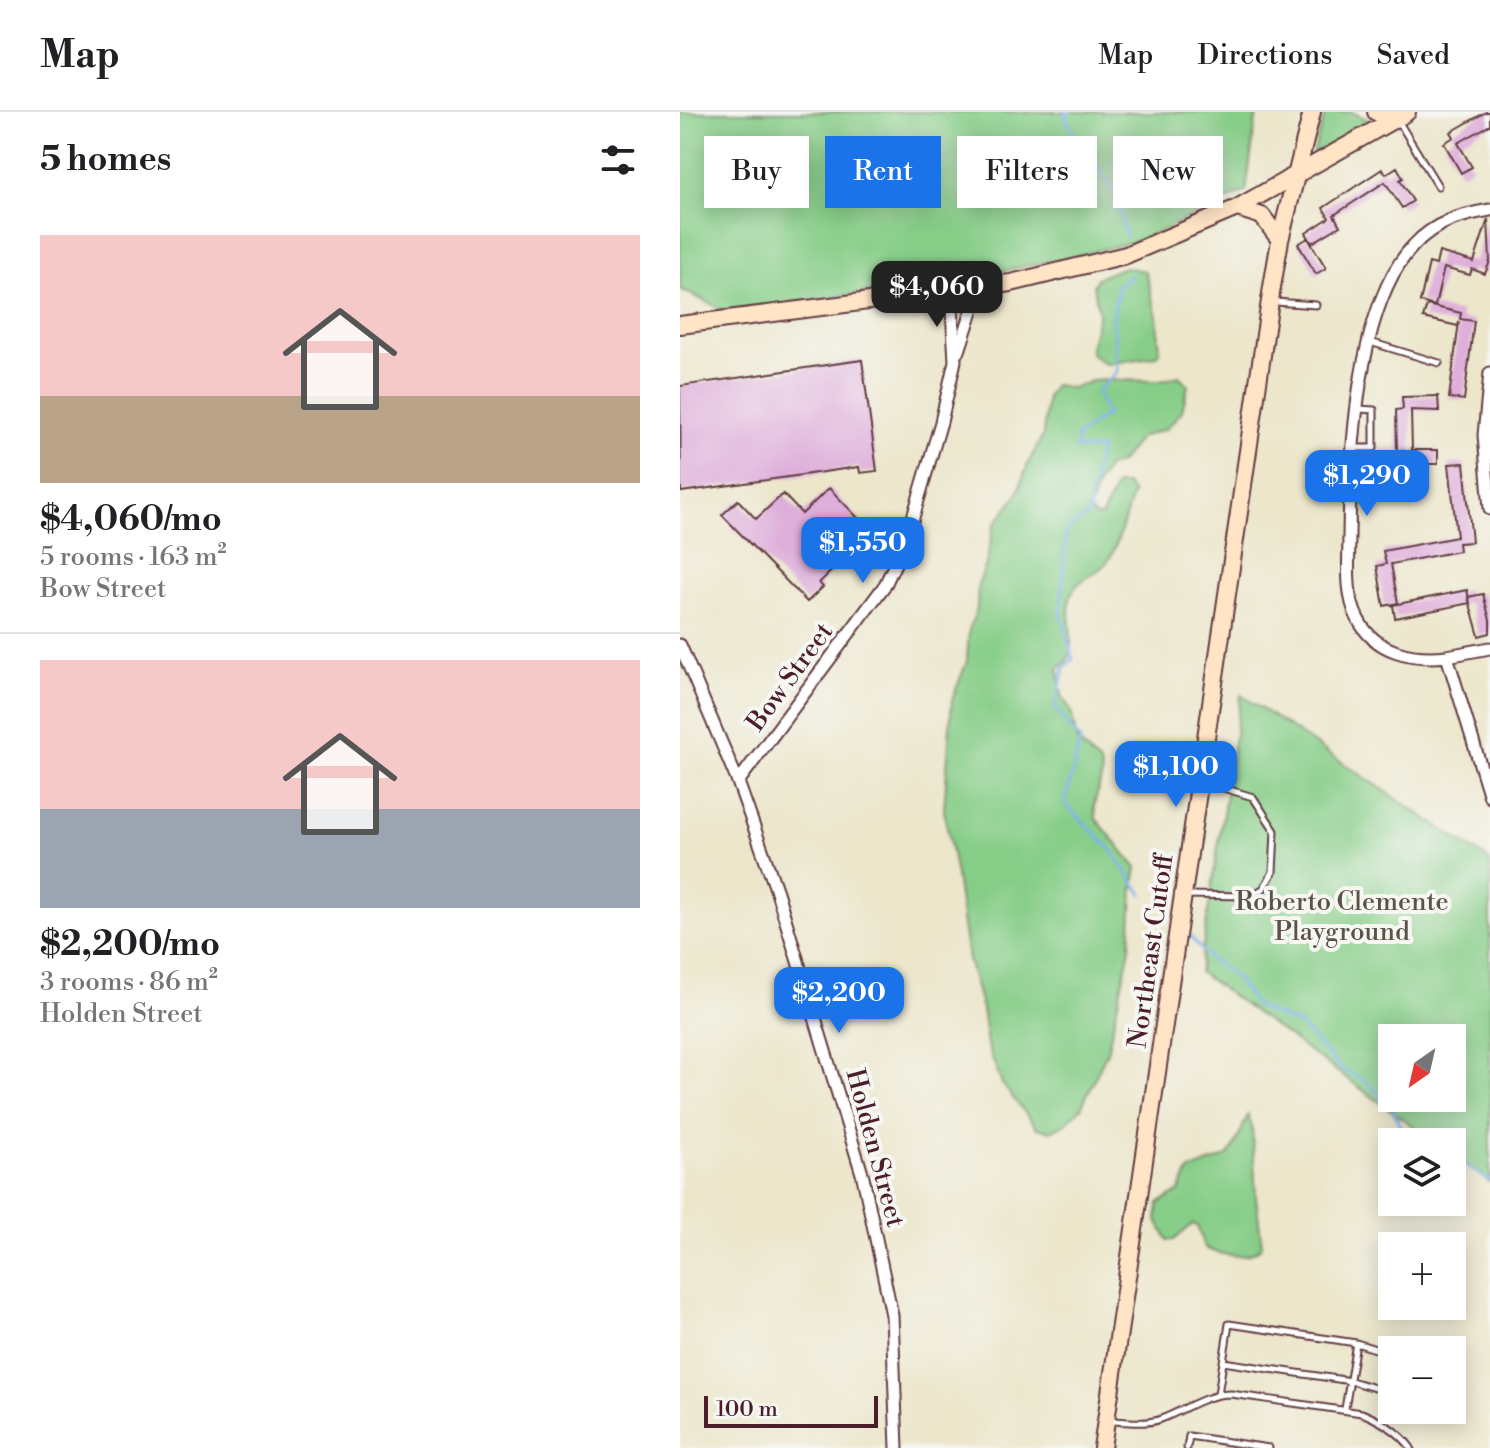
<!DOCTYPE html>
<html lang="en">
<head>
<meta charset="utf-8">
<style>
  :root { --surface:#fff; --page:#f6f6f6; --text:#202124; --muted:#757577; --line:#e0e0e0; --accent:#1a73e8 }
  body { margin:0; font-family:"Libre Bodoni",serif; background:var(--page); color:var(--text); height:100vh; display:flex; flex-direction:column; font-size:30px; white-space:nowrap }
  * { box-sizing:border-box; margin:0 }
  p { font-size:26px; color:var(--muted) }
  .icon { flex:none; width:44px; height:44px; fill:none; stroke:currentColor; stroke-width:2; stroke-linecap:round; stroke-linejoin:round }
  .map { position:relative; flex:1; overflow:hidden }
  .side { display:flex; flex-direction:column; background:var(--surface); width:680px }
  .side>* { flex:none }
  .hud { position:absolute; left:24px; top:24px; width:666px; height:72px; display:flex; gap:16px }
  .needle { width:52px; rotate:214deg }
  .controls { position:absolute; left:698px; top:912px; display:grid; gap:16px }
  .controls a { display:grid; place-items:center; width:88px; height:88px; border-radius:0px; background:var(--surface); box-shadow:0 4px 20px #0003; font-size:40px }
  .scale { position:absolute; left:24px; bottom:20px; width:174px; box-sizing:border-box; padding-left:8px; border:4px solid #4a1f2b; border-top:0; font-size:22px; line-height:28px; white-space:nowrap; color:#4a1f2b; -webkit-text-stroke:6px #f6f6f2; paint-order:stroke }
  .price { position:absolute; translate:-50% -68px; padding:0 18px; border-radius:16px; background:var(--accent); color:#fff; font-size:26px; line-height:52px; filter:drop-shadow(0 2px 4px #0008) }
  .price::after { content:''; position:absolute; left:50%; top:48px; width:24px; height:18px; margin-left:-12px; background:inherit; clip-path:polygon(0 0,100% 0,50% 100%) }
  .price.on { background:#222; color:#fff }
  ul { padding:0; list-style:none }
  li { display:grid; align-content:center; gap:16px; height:424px; padding:0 40px }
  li+li { border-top:2px solid var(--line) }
  li span { display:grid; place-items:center; height:248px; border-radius:0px; color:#555 }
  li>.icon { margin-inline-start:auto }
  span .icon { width:144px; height:144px; fill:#fffc; stroke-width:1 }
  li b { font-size:34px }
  h2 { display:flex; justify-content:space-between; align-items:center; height:96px; padding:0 40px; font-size:34px }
  .chip { padding:0 28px; border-radius:0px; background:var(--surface); box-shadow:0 4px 20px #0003; font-size:28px; line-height:72px }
  .chip.on { background:var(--accent); color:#fff }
  header { display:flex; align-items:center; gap:48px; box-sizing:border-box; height:112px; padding:0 40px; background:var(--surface); border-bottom:2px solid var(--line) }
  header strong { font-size:38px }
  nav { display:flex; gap:44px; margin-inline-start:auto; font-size:28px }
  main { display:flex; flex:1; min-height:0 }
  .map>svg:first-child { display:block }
</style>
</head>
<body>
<header>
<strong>Map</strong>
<nav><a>Map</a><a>Directions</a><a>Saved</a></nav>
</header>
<main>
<section class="side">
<h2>5 homes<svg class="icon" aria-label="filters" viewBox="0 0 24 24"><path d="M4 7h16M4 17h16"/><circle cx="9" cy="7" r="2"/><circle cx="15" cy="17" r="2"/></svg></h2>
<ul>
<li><span style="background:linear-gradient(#f6c9c9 65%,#b9a48a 0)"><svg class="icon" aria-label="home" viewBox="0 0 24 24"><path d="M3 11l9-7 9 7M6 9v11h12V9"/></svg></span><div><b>$4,060/mo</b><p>5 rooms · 163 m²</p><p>Bow Street</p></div></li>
<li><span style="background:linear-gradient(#f6c9c9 60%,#9aa5b1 0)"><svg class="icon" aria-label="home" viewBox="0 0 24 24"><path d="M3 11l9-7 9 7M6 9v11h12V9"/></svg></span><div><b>$2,200/mo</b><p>3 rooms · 86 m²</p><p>Holden Street</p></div></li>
</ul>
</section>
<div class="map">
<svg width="810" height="1336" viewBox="0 0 810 1336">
  <rect width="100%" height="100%" fill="#f6f6f2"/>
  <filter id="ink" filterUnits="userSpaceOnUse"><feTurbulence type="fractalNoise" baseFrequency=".0125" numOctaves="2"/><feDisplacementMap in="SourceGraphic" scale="16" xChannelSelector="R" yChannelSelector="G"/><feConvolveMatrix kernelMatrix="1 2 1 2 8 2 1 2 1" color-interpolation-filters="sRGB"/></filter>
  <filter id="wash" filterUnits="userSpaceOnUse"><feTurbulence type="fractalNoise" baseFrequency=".006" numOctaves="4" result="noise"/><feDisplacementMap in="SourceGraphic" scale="32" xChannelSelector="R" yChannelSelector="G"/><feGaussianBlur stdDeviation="1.8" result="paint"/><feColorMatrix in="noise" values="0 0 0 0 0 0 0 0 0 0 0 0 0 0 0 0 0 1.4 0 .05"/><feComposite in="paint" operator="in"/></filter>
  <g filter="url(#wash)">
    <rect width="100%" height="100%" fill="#ece6cb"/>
    <path fill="#86cd87" stroke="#687659" stroke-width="2" fill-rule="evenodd" d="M 0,0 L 577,0 L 566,79 L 464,127 L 404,142 L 294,165 L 48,200 L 0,177 Z
      M 646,0 L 672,0 L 691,9 L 633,42 Z
      M 444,155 L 465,159 L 477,205 L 480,240 L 476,244 L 427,252 L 412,243 L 410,236 L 419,201 L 413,174 L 417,166 Z
      M 499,264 L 508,273 L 502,299 L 486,317 L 460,325 L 440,351 L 428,355 L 418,370 L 409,399 L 416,405 L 422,404 L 436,373 L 446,373 L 453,381 C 447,397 437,439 427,450 C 416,464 398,465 391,483 C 383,505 403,545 378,556 L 382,584 L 391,599 L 397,629 L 420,652 L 422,663 L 414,693 L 416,707 L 457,756 L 453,778 L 450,836 L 427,940 L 401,996 L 386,1011 L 371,1019 L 357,1016 L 322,972 L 307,933 L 302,897 L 288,848 L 276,764 L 264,698 L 272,588 L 287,549 L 289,518 L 297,496 L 298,473 L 306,452 L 314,413 L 336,385 L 348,352 L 363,323 L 367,284 L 374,273 L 393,276 L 415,268 L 481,269 Z
      M 561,583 L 810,749 L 810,1070 L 772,1043 L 772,1030 L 755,1030 L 519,860 ZM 712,926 L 772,926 L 772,986 L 712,986 Z
      M 568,1003 L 572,1015 L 576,1086 L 582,1133 C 571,1150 540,1143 525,1136 L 517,1114 L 513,1112 L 494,1128 L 488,1128 L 477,1108 L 479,1091 L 499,1080 L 509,1059 L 547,1044 L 553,1037 Z"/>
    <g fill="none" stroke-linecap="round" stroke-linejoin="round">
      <path stroke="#7cb0e9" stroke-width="3" d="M 390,0 L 384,2 L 392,18 L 435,79 L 446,124
        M 452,163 L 438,173 L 433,205 L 437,260 L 417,280 L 427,302 L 397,324 L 396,337 L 420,337 L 410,385 L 410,402 L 386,418 L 381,500 L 393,547 L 384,556 L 375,596 L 400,628 L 385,692 L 430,736 L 462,782
        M 511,825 L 526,843 L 556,866 L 577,895 L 620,913 L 661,957 L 684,968 L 712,995 L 719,1012 L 739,1030
        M 772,1046 L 810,1068"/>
    </g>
    <g id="blocks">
      <path fill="#dfafdb" d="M 806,0 L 810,0 L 810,13 L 778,31 L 792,55 L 781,61 L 764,31 L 774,25 L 771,20 Z
        M 717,55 L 723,66 L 720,68 L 733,89 L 722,96 L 705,70 L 654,103 L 660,114 L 632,131 L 626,121 L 649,106 L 643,96 L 702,57 L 706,62 Z
        M 808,107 L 810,149 L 805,162 L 792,157 L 790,163 L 764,156 L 755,194 L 740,190 L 749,151 L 756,153 L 759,140 L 794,150 Z
        M 628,126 L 646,156 L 636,162 L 618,132 Z
        M 747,193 L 781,201 L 780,207 L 794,209 L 784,288 L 769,286 L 779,210 L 778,214 L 743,206 Z
        M 182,248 L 197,359 L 180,361 L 179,355 L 1,380 L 0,274 Z
        M 758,284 L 759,299 L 731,298 L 732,338 L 758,338 L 758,352 L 732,352 L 732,362 L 724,362 L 723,338 L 717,339 L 716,298 L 723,297 L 722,285 Z
        M 784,351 L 792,430 L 778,431 L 779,439 L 711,452 L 718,491 L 704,494 L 697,454 L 706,452 L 703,439 L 777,425 L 769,352 Z
        M 149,376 L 181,409 L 155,435 L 165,446 L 139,471 L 143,475 L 127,490 L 42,403 L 58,388 L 76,407 L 103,382 L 122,402 Z
        M 787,478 L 790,491 L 715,506 L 713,493 Z
        M 803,482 L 810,508 L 810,521 L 799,524 L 788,485 Z"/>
    </g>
  </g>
  <g filter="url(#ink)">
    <use href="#blocks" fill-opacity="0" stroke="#623d43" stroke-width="2"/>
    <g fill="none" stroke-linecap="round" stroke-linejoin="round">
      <defs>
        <path id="lane" d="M 717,7 L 758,74
          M 595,190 L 636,193
          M 690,230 L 759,251
          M 672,336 L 694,336 L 694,298 L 679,297
          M 504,783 L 570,784 L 583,777 L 593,760 L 595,719 L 573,685 L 524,670
          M 543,1250 L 671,1269 L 712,1281
          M 538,1282 L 549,1212 L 676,1231 L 712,1242
          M 665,1297 L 676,1231
          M 431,1309 C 447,1309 466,1313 481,1307 C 505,1298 525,1282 551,1282 L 682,1301 C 701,1309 719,1319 731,1336
          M 507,1336 L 509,1324 L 589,1336"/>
        <path id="street" d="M 810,98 C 781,103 755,110 734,133 C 676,193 670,344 669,424 C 669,451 665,482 678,507 C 695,541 734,548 767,544 L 810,685
          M 279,239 L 293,196 L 292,177
          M 810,261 L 804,323 L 810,397
          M 0,533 L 58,670 L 97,780 L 183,1065 L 212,1203 L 217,1336
          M 767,544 L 810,536
          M 58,670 L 205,473 L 227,426 L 261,310 L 275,249 L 271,180"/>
        <path id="secondary" d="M 696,0 L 721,4
          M 557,96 L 582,104 L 600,128
          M 0,213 L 331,171 L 446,143 L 557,96 L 727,0
          M 422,1336 L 592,175 L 600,128 L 632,0"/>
      </defs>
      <use href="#lane" stroke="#623d43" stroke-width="9"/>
      <use href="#street" stroke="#623d43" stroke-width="15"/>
      <use href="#secondary" stroke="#623d43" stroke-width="20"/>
      <use href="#lane" stroke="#fff" stroke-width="5"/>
      <use href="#street" stroke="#fff" stroke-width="11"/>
      <use href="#secondary" stroke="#ffe4c6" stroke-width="16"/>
    </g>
  </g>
  <g text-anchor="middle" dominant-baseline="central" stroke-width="8" stroke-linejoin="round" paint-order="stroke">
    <g font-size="26" fill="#4a1f2b" stroke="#f6f6f2">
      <text transform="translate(110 565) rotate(-54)">Bow Street</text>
      <text transform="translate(471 839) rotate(-82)">Northeast Cutoff</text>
      <text transform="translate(195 1036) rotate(75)">Holden Street</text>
    </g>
    <g font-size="26" fill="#5c5347" stroke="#f6f6f2">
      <text x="662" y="790">Roberto Clemente<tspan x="662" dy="30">Playground</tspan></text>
    </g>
  </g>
</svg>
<div class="controls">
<a><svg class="needle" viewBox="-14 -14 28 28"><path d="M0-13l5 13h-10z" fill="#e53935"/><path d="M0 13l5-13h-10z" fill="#757577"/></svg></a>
<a><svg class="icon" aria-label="layers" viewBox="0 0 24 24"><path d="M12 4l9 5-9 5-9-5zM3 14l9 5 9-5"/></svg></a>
<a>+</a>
<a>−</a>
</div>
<div class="scale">100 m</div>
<b class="price on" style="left:257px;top:217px">$4,060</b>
<b class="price" style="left:687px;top:406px">$1,290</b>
<b class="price" style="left:183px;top:473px">$1,550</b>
<b class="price" style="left:496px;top:697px">$1,100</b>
<b class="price" style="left:159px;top:923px">$2,200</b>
<div class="hud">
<a class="chip">Buy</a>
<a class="chip on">Rent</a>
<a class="chip">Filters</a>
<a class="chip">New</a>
</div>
</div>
</main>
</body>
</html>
